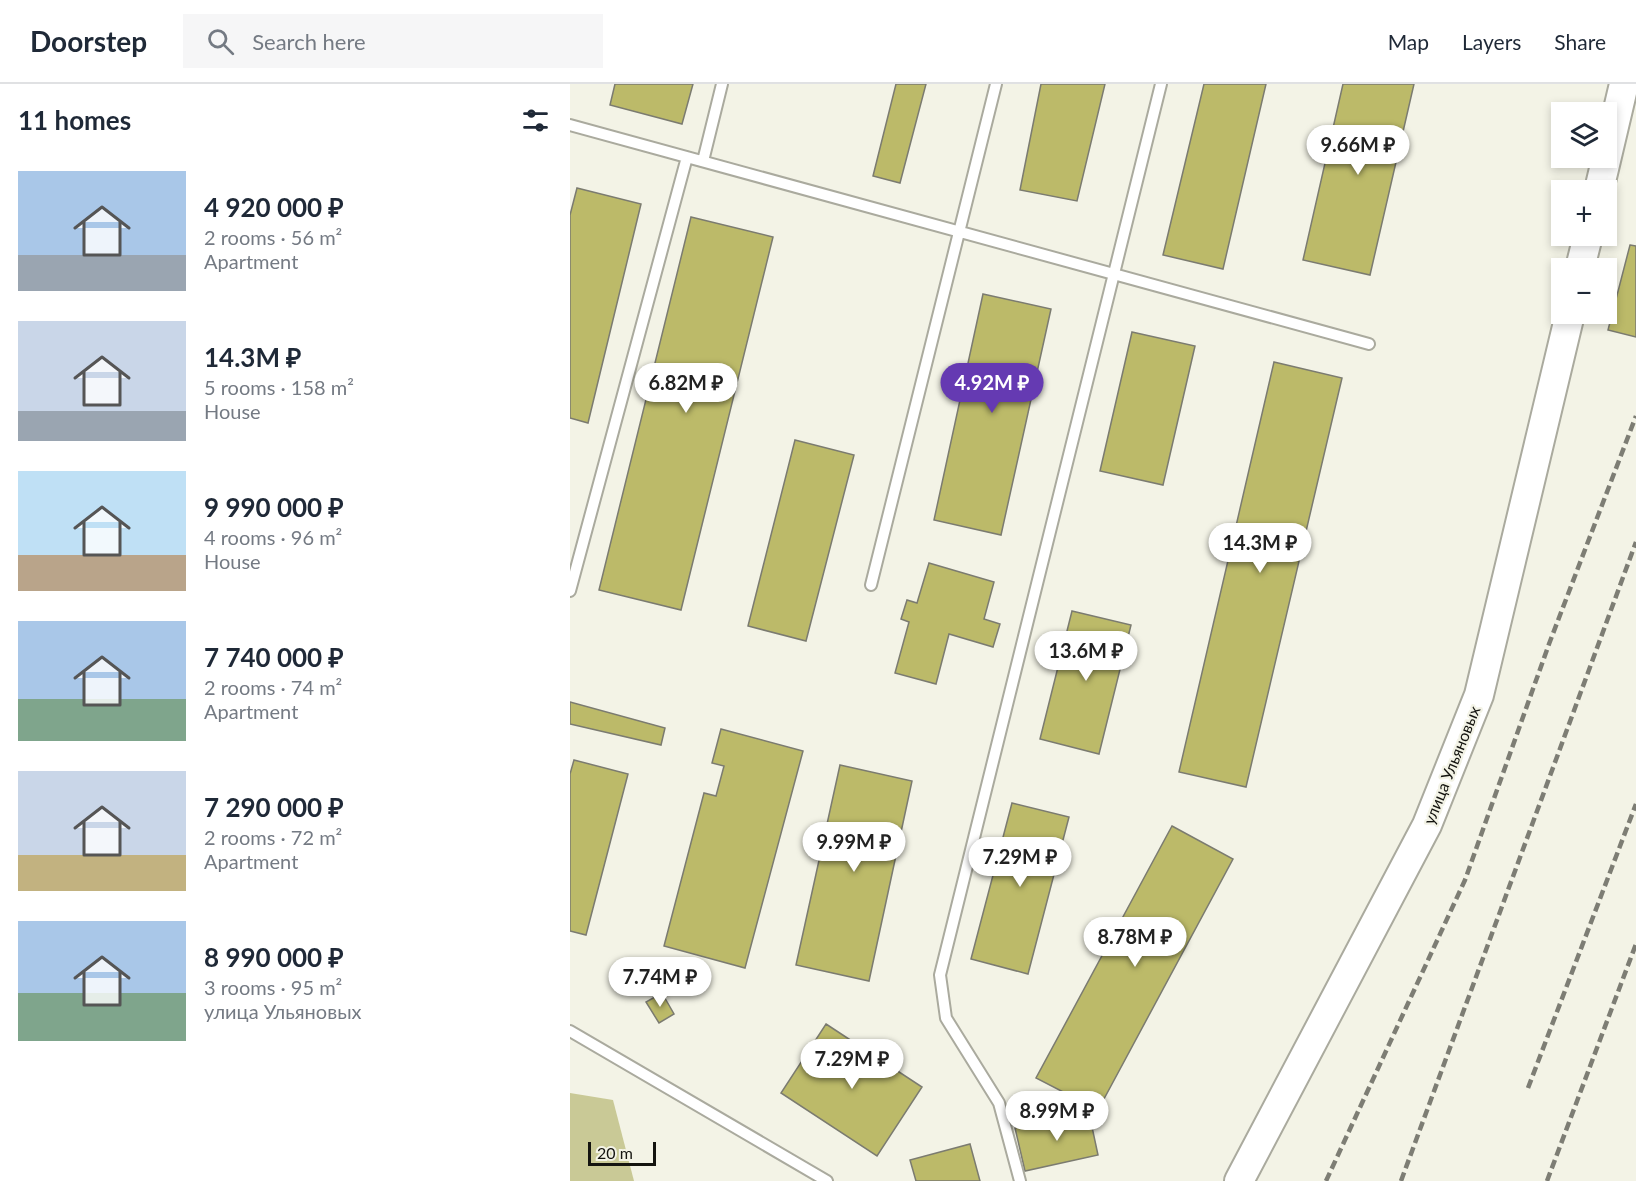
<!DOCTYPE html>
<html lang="en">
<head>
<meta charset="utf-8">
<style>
  :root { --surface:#fff; --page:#f6f6f7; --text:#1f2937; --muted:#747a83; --line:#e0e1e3; --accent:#653ab2 }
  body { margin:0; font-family:Lato,sans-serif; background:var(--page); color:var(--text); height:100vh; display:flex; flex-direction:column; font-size:22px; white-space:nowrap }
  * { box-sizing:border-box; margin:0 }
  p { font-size:20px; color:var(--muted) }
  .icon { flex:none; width:33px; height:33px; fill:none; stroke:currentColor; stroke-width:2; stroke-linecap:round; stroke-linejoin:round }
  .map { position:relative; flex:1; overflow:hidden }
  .panel { display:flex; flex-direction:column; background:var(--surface); width:570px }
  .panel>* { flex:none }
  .tools { position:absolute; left:981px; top:18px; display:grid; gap:12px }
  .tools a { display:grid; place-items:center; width:66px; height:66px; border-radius:0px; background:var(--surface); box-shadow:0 3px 9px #0003; font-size:30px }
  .scale { position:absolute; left:18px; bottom:15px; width:68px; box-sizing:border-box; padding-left:6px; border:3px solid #141410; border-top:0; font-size:16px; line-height:21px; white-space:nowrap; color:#141410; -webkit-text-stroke:4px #f3f3e6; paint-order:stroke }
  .price { position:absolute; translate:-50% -51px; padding:0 14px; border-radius:21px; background:#fff; color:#222; font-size:20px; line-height:39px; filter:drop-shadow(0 2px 3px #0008) }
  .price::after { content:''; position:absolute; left:50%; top:36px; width:18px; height:14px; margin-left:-9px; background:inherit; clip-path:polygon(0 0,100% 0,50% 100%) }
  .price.on { background:var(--accent); color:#fff }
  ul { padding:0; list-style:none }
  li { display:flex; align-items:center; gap:18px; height:150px; padding:0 18px }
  li span { display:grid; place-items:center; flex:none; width:168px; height:120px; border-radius:0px; color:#555 }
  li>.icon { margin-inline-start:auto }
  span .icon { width:72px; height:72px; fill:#fffc; stroke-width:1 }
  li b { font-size:26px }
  h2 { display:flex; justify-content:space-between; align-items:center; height:72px; padding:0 18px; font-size:26px }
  header { display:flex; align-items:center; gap:36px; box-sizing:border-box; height:84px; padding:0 30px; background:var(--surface); border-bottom:2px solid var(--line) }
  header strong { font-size:28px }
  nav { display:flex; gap:33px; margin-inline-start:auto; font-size:21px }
  .search { width:420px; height:54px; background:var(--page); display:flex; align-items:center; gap:15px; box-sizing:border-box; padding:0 21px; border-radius:0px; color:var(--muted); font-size:22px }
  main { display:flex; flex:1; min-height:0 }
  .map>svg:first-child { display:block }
</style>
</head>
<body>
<header>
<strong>Doorstep</strong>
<div class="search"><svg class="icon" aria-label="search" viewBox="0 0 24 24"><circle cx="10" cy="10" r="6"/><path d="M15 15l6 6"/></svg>Search here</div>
<nav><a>Map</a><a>Layers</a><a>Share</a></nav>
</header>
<main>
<section class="panel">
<h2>11 homes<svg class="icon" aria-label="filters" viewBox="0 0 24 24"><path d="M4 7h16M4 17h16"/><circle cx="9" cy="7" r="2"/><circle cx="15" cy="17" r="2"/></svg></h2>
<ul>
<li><span style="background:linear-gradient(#a9c7e8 70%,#9aa5b1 0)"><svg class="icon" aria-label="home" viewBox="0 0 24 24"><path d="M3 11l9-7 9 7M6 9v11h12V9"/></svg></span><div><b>4 920 000 ₽</b><p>2 rooms · 56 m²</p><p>Apartment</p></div></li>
<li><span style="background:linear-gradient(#c9d6e8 75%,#9aa5b1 0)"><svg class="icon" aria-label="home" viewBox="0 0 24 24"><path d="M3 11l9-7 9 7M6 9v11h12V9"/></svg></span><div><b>14.3M ₽</b><p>5 rooms · 158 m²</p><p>House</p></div></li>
<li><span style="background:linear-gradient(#bfe0f5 70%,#b9a48a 0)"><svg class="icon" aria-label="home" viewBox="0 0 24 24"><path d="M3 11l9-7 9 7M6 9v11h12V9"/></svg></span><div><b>9 990 000 ₽</b><p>4 rooms · 96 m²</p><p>House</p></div></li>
<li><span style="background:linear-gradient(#a9c7e8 65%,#7fa58c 0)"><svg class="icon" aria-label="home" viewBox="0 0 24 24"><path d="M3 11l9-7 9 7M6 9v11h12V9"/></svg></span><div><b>7 740 000 ₽</b><p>2 rooms · 74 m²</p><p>Apartment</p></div></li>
<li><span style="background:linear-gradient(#c9d6e8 70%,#c2b280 0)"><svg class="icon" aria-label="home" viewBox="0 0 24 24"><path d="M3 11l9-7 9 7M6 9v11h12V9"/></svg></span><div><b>7 290 000 ₽</b><p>2 rooms · 72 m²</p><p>Apartment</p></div></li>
<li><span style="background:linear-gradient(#a9c7e8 60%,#7fa58c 0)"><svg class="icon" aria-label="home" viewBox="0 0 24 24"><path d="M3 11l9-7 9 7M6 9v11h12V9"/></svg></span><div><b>8 990 000 ₽</b><p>3 rooms · 95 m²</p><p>улица Ульяновых</p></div></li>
</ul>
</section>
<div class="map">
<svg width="1066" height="1097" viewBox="0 0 1066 1097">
  <rect width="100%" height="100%" fill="#f3f3e6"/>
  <path fill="#c9c996" d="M 0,1009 L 43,1016 L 64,1097 L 0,1097 Z"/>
  <path fill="#bcba69" stroke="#7b7b70" stroke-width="1.5" d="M 45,0 L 123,0 L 112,40 L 40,21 Z
    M 326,0 L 356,0 L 330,99 L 303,92 Z
    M 471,0 L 535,0 L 507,117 L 450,106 Z
    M 634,0 L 696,0 L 653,185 L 593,171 Z
    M 773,0 L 844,0 L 800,191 L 733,176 Z
    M 7,104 L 71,120 L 18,339 L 0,334 L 0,131 Z
    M 121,133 L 203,153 L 111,526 L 29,506 Z
    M 1060,161 L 1066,162 L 1066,253 L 1038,246 Z
    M 413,210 L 481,225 L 431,451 L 364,436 Z
    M 562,248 L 625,262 L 593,401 L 530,387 Z
    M 704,278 L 772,294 L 676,703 L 609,688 Z
    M 225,356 L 284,371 L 236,557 L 178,542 Z
    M 359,479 L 424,498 L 414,535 L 430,540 L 423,563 L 379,550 L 366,600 L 325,589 L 339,538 L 331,535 L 337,516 L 347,519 Z
    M 502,527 L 561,541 L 529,670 L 470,655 Z
    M 0,618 L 95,644 L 91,661 L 0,640 Z
    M 151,645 L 233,667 L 175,884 L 94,862 L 134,709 L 146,712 L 154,682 L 142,679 Z
    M 4,676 L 58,690 L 16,851 L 0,847 L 0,690 Z
    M 270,681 L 342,697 L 299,897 L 226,881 Z
    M 442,719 L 499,733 L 458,890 L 401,875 Z
    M 602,742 L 663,775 L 528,1026 L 466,994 Z
    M 92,909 L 104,930 L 89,939 L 76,918 Z
    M 256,940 L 352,1003 L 307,1072 L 211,1009 Z
    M 519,1029 L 528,1071 L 455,1087 L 445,1044 Z
    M 400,1060 L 410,1097 L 346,1097 L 340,1076 Z"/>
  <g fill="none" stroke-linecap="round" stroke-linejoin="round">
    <defs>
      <path id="lane" d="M 0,41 L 799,260
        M 133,77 L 152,0
        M 301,501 L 426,0
        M 0,507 L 117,73
        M 0,947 L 257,1097
        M 450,1097 L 429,1019 L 376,934 L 370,891 L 591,0"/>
      <path id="secondary" d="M 1029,106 L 1054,0
        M 1010,184 L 1018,152
        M 669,1097 L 857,741 L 909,611 L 1000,230"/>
    </defs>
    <use href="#lane" stroke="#aaaa9e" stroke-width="14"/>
    <use href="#secondary" stroke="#aaaa9e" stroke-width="32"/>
    <use href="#lane" stroke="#fff" stroke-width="10"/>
    <use href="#secondary" stroke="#fff" stroke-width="28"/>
    <path stroke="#7d7d74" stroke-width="4.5" stroke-dasharray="9 4.5" stroke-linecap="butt" d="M 958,1004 L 1066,720
      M 756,1097 L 895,796 L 979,560 L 1066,332
      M 831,1097 L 1066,458
      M 977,1097 L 1066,860"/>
  </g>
  <g text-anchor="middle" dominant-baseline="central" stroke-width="4.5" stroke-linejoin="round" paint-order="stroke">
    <g font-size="16" fill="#141410" stroke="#f3f3e6">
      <text transform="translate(881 681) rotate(-68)">улица Ульяновых</text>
    </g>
  </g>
</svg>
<div class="tools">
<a><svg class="icon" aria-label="layers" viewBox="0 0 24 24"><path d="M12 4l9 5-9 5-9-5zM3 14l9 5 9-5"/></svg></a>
<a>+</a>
<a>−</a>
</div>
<div class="scale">20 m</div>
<b class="price" style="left:788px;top:92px">9.66M ₽</b>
<b class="price" style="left:116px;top:330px">6.82M ₽</b>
<b class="price on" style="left:422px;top:330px">4.92M ₽</b>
<b class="price" style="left:690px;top:490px">14.3M ₽</b>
<b class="price" style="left:516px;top:598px">13.6M ₽</b>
<b class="price" style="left:284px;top:789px">9.99M ₽</b>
<b class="price" style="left:450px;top:804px">7.29M ₽</b>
<b class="price" style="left:565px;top:884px">8.78M ₽</b>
<b class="price" style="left:90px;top:924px">7.74M ₽</b>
<b class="price" style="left:282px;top:1006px">7.29M ₽</b>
<b class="price" style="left:487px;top:1058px">8.99M ₽</b>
</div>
</main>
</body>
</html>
